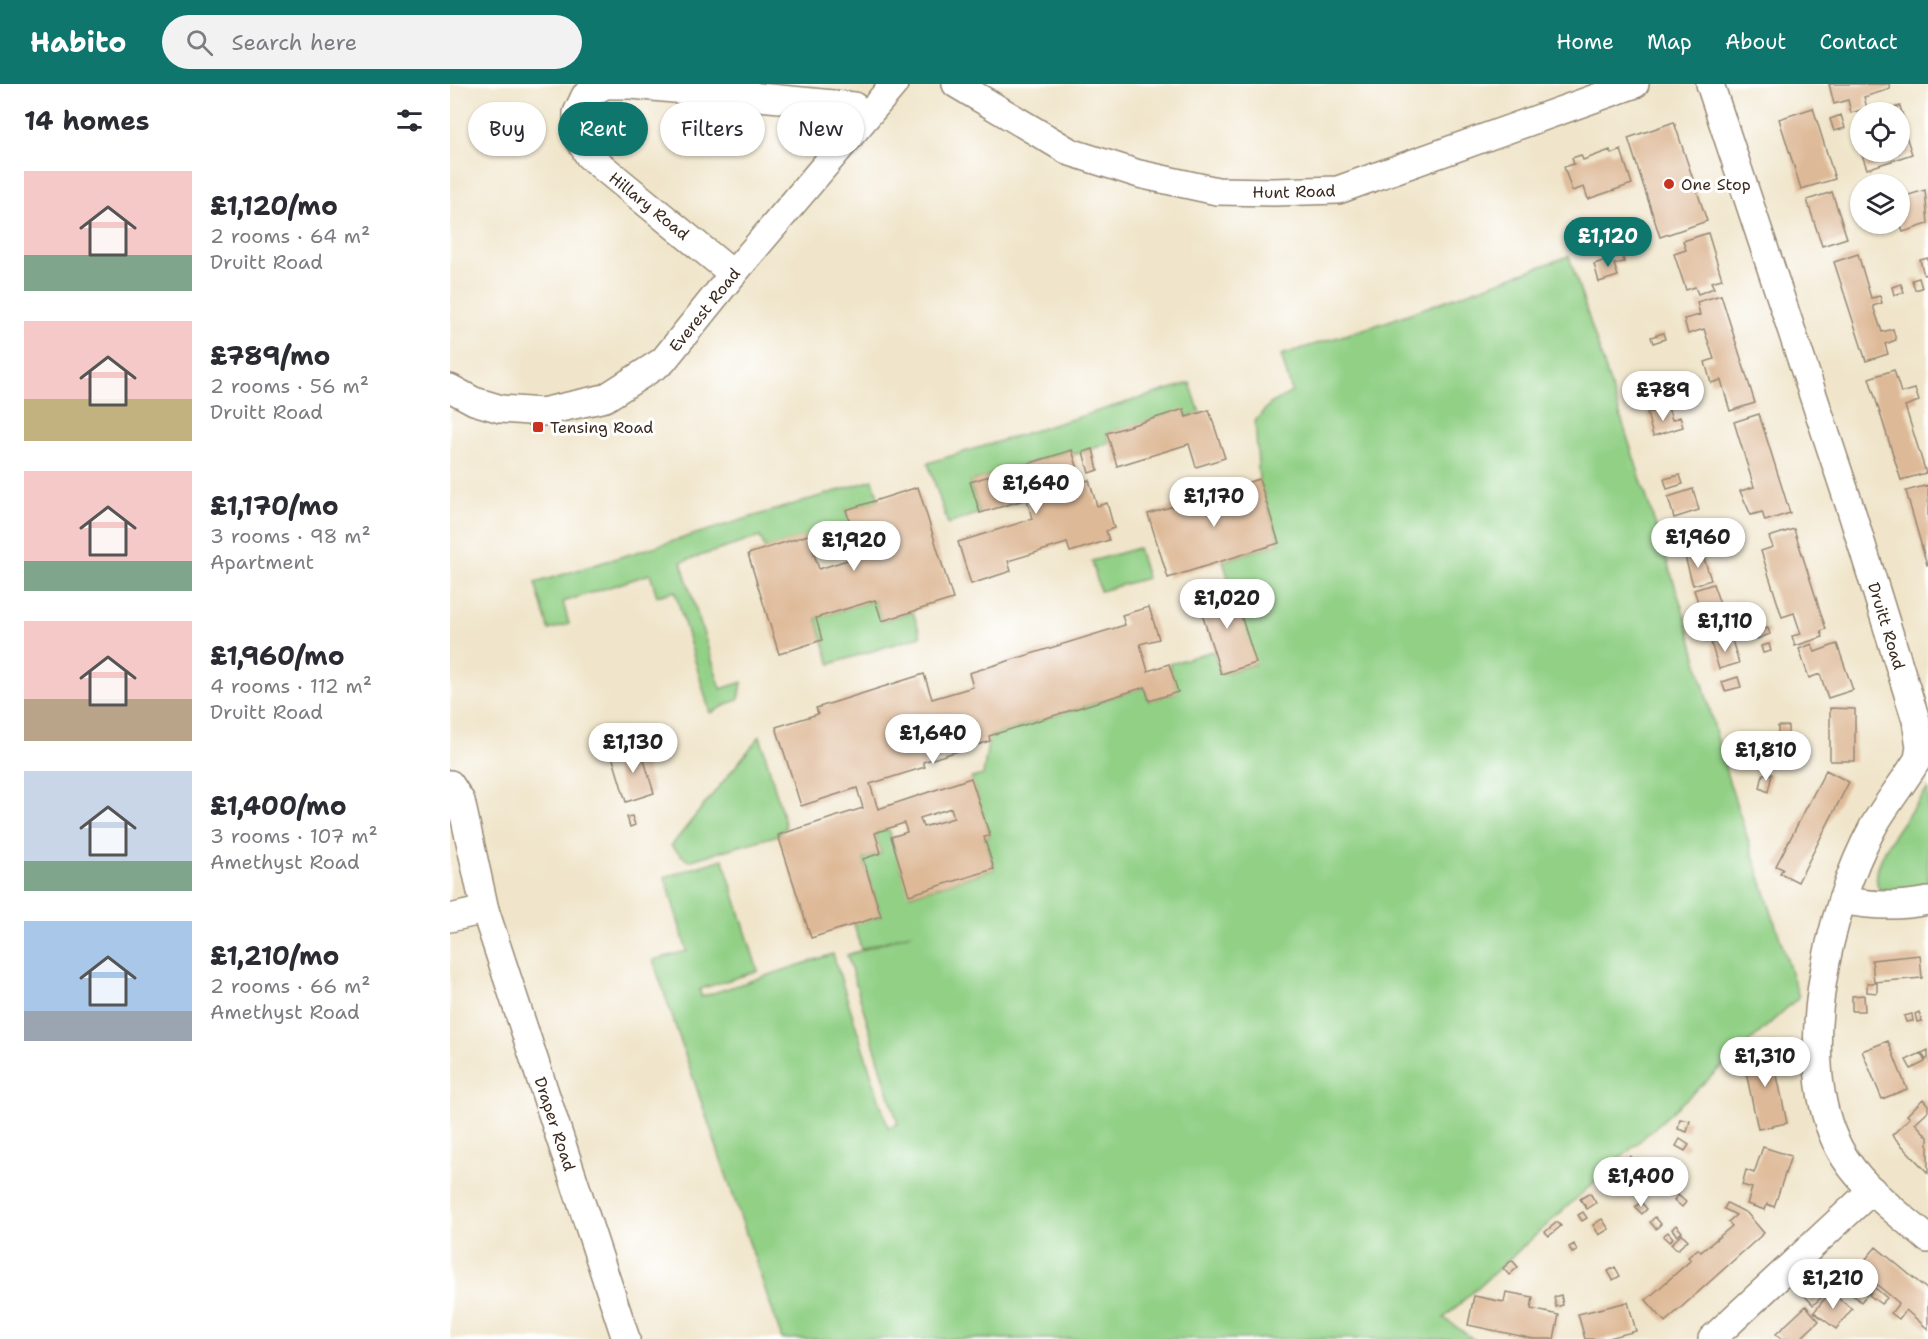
<!DOCTYPE html>
<html lang="en">
<head>
<meta charset="utf-8">
<style>
  :root { --surface:#fff; --page:#f2f2f3; --text:#2b2b33; --muted:#7c7c81; --accent:#0f766e }
  body { margin:0; font-family:"Shantell Sans",sans-serif; background:var(--page); color:var(--text); height:100vh; display:flex; flex-direction:column; font-size:22px; white-space:nowrap }
  * { box-sizing:border-box; margin:0 }
  p { font-size:20px; color:var(--muted) }
  .icon { flex:none; width:33px; height:33px; fill:none; stroke:currentColor; stroke-width:2; stroke-linecap:round; stroke-linejoin:round }
  .map { position:relative; flex:1; overflow:hidden }
  .panel { display:flex; flex-direction:column; background:var(--surface); width:450px }
  .panel>* { flex:none }
  .top-card { position:absolute; left:18px; top:18px; width:570px; height:54px; display:flex; gap:12px }
  .controls { position:absolute; left:1400px; top:18px; display:grid; gap:12px }
  .controls a { display:grid; place-items:center; width:60px; height:60px; border-radius:50%; background:var(--surface); box-shadow:0 2px 4px #0004; font-size:30px }
  .price { position:absolute; translate:-50% -51px; padding:0 14px; border-radius:21px; background:#fff; color:#222; font-size:20px; line-height:39px; filter:drop-shadow(0 2px 3px #0008) }
  .price::after { content:''; position:absolute; left:50%; top:36px; width:18px; height:14px; margin-left:-9px; background:inherit; clip-path:polygon(0 0,100% 0,50% 100%) }
  .price.active { background:var(--accent); color:#fff }
  ul { padding:0; list-style:none }
  li { display:flex; align-items:center; gap:18px; height:150px; padding:0 24px }
  li span { display:grid; place-items:center; flex:none; width:168px; height:120px; border-radius:0px; color:#555 }
  li>.icon { margin-inline-start:auto }
  span .icon { width:72px; height:72px; fill:#fffc; stroke-width:1 }
  li b { font-size:26px }
  h2 { display:flex; justify-content:space-between; align-items:center; height:72px; padding:0 24px; font-size:26px }
  .pill { padding:0 21px; border-radius:27px; background:var(--surface); box-shadow:0 2px 4px #0004; font-size:21px; line-height:54px }
  .pill.active { background:var(--accent); color:#fff }
  header { display:flex; align-items:center; gap:36px; box-sizing:border-box; height:84px; padding:0 30px; background:var(--accent); color:#fff }
  header strong { font-size:28px }
  nav { display:flex; gap:33px; margin-inline-start:auto; font-size:21px }
  .search { width:420px; height:54px; background:var(--page); display:flex; align-items:center; gap:15px; box-sizing:border-box; padding:0 21px; border-radius:33px; color:var(--muted); font-size:22px }
  main { display:flex; flex:1; min-height:0 }
  .map>svg:first-child { display:block }
</style>
</head>
<body>
<header>
<strong>Habito</strong>
<div class="search"><svg class="icon" aria-label="search" viewBox="0 0 24 24"><circle cx="10" cy="10" r="6"/><path d="M15 15l6 6"/></svg>Search here</div>
<nav><a>Home</a><a>Map</a><a>About</a><a>Contact</a></nav>
</header>
<main>
<section class="panel">
<h2>14 homes<svg class="icon" aria-label="filters" viewBox="0 0 24 24"><path d="M4 7h16M4 17h16"/><circle cx="9" cy="7" r="2"/><circle cx="15" cy="17" r="2"/></svg></h2>
<ul>
<li><span style="background:linear-gradient(#f6c9c9 70%,#7fa58c 0)"><svg class="icon" aria-label="home" viewBox="0 0 24 24"><path d="M3 11l9-7 9 7M6 9v11h12V9"/></svg></span><div><b>£1,120/mo</b><p>2 rooms · 64 m²</p><p>Druitt Road</p></div></li>
<li><span style="background:linear-gradient(#f6c9c9 65%,#c2b280 0)"><svg class="icon" aria-label="home" viewBox="0 0 24 24"><path d="M3 11l9-7 9 7M6 9v11h12V9"/></svg></span><div><b>£789/mo</b><p>2 rooms · 56 m²</p><p>Druitt Road</p></div></li>
<li><span style="background:linear-gradient(#f6c9c9 75%,#7fa58c 0)"><svg class="icon" aria-label="home" viewBox="0 0 24 24"><path d="M3 11l9-7 9 7M6 9v11h12V9"/></svg></span><div><b>£1,170/mo</b><p>3 rooms · 98 m²</p><p>Apartment</p></div></li>
<li><span style="background:linear-gradient(#f6c9c9 65%,#b9a48a 0)"><svg class="icon" aria-label="home" viewBox="0 0 24 24"><path d="M3 11l9-7 9 7M6 9v11h12V9"/></svg></span><div><b>£1,960/mo</b><p>4 rooms · 112 m²</p><p>Druitt Road</p></div></li>
<li><span style="background:linear-gradient(#c9d6e8 75%,#7fa58c 0)"><svg class="icon" aria-label="home" viewBox="0 0 24 24"><path d="M3 11l9-7 9 7M6 9v11h12V9"/></svg></span><div><b>£1,400/mo</b><p>3 rooms · 107 m²</p><p>Amethyst Road</p></div></li>
<li><span style="background:linear-gradient(#a9c7e8 75%,#9aa5b1 0)"><svg class="icon" aria-label="home" viewBox="0 0 24 24"><path d="M3 11l9-7 9 7M6 9v11h12V9"/></svg></span><div><b>£1,210/mo</b><p>2 rooms · 66 m²</p><p>Amethyst Road</p></div></li>
</ul>
</section>
<div class="map">
<svg width="1478" height="1255" viewBox="0 0 1478 1255">
  <rect width="100%" height="100%" fill="#fff"/>
  <filter id="ink" filterUnits="userSpaceOnUse"><feTurbulence type="fractalNoise" baseFrequency=".0167" numOctaves="2"/><feDisplacementMap in="SourceGraphic" scale="12" xChannelSelector="R" yChannelSelector="G"/><feConvolveMatrix kernelMatrix="1 2 1 2 8 2 1 2 1" color-interpolation-filters="sRGB"/></filter>
  <filter id="wash" filterUnits="userSpaceOnUse"><feTurbulence type="fractalNoise" baseFrequency=".008" numOctaves="4" result="noise"/><feDisplacementMap in="SourceGraphic" scale="24" xChannelSelector="R" yChannelSelector="G"/><feGaussianBlur stdDeviation="1.35" result="paint"/><feColorMatrix in="noise" values="0 0 0 0 0 0 0 0 0 0 0 0 0 0 0 0 0 1.4 0 .05"/><feComposite in="paint" operator="in"/></filter>
  <g filter="url(#wash)">
    <rect width="100%" height="100%" fill="#f0e5ca"/>
    <path fill="#92d086" stroke="#667d52" stroke-width="1.5" d="M 1119,172 L 1237,539 L 1277,691 L 1349,913 L 994,1234 L 1023,1255 L 332,1255 L 203,876 L 237,867 L 215,793 L 273,775 L 308,887 L 250,905 L 251,913 L 383,870 L 438,1043 L 448,1040 L 397,871 L 463,849 L 411,865 L 404,840 L 431,832 L 413,775 L 431,769 L 425,749 L 438,744 L 460,811 L 544,785 L 534,753 L 540,752 L 521,694 L 533,691 L 539,652 L 695,603 L 699,617 L 727,608 L 719,580 L 763,567 L 771,590 L 805,580 L 773,477 L 829,459 L 809,395 L 805,337 L 820,320 L 842,308 L 831,271 L 933,239 Z
      M 740,299 L 750,329 L 736,333 L 734,326 L 657,349 L 660,359 L 623,371 L 621,366 L 520,398 L 530,429 L 498,440 L 478,379 Z
      M 423,396 L 429,416 L 396,426 L 400,439 L 315,465 L 310,453 L 231,478 L 271,605 L 292,598 L 289,615 L 260,629 L 225,507 L 207,512 L 200,490 L 113,518 L 119,540 L 99,546 L 85,499 Z
      M 688,464 L 697,494 L 650,507 L 642,477 Z
      M 425,516 L 432,537 L 463,528 L 471,552 L 380,580 L 366,534 Z
      M 310,652 L 336,743 L 328,751 L 238,777 L 221,762 Z
      M 1478,705 L 1478,803 L 1450,807 L 1429,805 C 1415,780 1463,725 1478,705 Z"/>
    <g id="blocks">
      <path fill="#deb997" fill-rule="evenodd" d="M 1379,0 L 1439,0 L 1440,5 L 1414,13 L 1417,24 L 1401,29 L 1398,16 L 1384,20 Z
        M 1450,22 L 1454,36 L 1449,37 L 1449,28 L 1431,28 Z
        M 1363,24 L 1385,95 L 1351,105 L 1329,35 Z
        M 1391,31 L 1395,44 L 1384,47 L 1380,35 Z
        M 1224,38 L 1257,137 L 1210,153 L 1178,54 Z
        M 1456,52 L 1462,70 L 1417,85 L 1411,68 L 1449,68 L 1449,54 Z
        M 1160,66 L 1161,70 L 1171,66 L 1182,100 L 1138,115 L 1134,103 L 1122,107 L 1114,83 L 1124,80 L 1122,74 L 1131,71 L 1133,76 Z
        M 1475,106 L 1478,140 L 1453,148 L 1449,136 L 1449,114 Z
        M 1382,108 L 1397,154 L 1372,162 L 1357,116 Z
        M 1258,149 L 1272,195 L 1261,198 L 1264,204 L 1248,210 L 1245,203 L 1236,206 L 1224,170 L 1236,166 L 1233,157 Z
        M 1408,170 L 1421,214 L 1430,212 L 1432,219 L 1423,222 L 1432,248 L 1443,245 L 1446,256 L 1435,260 L 1438,270 L 1416,277 L 1384,178 Z
        M 1172,171 L 1174,178 L 1164,180 L 1168,192 L 1149,198 L 1144,180 Z
        M 1478,174 L 1478,190 L 1474,191 L 1470,176 Z
        M 1469,194 L 1472,204 L 1465,206 L 1462,196 Z
        M 1451,200 L 1454,208 L 1444,211 L 1442,203 Z
        M 1271,211 L 1305,319 L 1280,327 L 1271,296 L 1261,299 L 1255,278 L 1264,275 L 1254,245 L 1238,250 L 1234,235 L 1250,231 L 1247,218 Z
        M 1213,249 L 1215,255 L 1203,259 L 1201,253 Z
        M 1444,286 L 1451,309 L 1465,305 L 1469,317 L 1455,322 L 1476,389 L 1451,396 L 1419,294 Z
        M 1218,323 L 1222,336 L 1230,333 L 1233,343 L 1203,352 L 1197,329 Z
        M 734,325 L 736,333 L 759,326 L 775,374 L 746,383 L 739,360 L 667,382 L 657,349 Z
        M 1309,330 L 1340,429 L 1315,437 L 1312,428 L 1301,431 L 1290,407 L 1304,403 L 1284,338 Z
        M 643,365 L 648,386 L 639,389 L 633,368 Z
        M 622,366 L 632,398 L 639,396 L 647,422 L 657,419 L 664,444 L 656,447 L 659,456 L 620,468 L 617,459 L 558,477 L 561,487 L 521,500 L 508,458 L 582,435 L 577,415 L 530,429 L 520,398 Z
        M 1230,391 L 1233,400 L 1217,405 L 1214,395 Z
        M 809,395 L 829,459 L 718,494 L 698,430 Z
        M 1478,401 L 1478,480 L 1477,481 L 1456,407 Z
        M 468,403 L 503,515 L 432,537 L 425,516 L 366,534 L 372,556 L 329,570 L 298,470 L 358,451 L 369,485 L 410,472 L 396,426 Z
        M 1243,405 L 1249,426 L 1224,434 L 1218,413 Z
        M 1252,441 L 1256,452 L 1239,458 L 1235,447 Z
        M 1344,445 L 1376,545 L 1371,547 L 1373,553 L 1345,562 L 1342,552 L 1351,550 L 1344,529 L 1332,533 L 1311,467 L 1323,463 L 1319,453 Z
        M 1252,468 L 1261,496 L 1243,501 L 1235,473 Z
        M 1263,500 L 1271,523 L 1252,530 L 1244,506 Z
        M 782,503 L 806,579 L 771,590 L 747,514 Z
        M 1285,520 L 1287,528 L 1276,531 L 1274,523 Z
        M 699,523 L 709,555 L 690,560 L 698,587 L 719,580 L 728,608 L 699,617 L 695,603 L 539,652 L 540,657 L 473,678 L 475,683 L 420,700 L 428,725 L 521,694 L 540,752 L 534,753 L 544,785 L 459,811 L 441,753 L 457,748 L 454,739 L 425,749 L 431,769 L 413,775 L 431,832 L 361,854 L 328,751 L 413,724 L 407,704 L 351,722 L 326,643 L 368,630 L 366,624 L 474,590 L 482,615 L 523,603 L 519,589 L 675,541 L 672,531 ZM 501,724 L 504,734 L 473,743 L 470,734 Z
        M 1288,532 L 1293,546 L 1258,557 L 1254,543 Z
        M 1318,544 L 1320,550 L 1307,555 L 1305,548 Z
        M 1281,553 L 1289,579 L 1269,585 L 1261,559 Z
        M 1319,560 L 1321,567 L 1313,569 L 1311,562 Z
        M 1362,560 L 1365,568 L 1387,560 L 1403,606 L 1378,614 L 1370,590 L 1359,594 L 1349,565 Z
        M 1288,593 L 1291,603 L 1275,607 L 1272,598 Z
        M 1380,624 L 1405,625 L 1405,677 L 1380,677 Z
        M 1328,642 L 1338,642 L 1338,652 L 1328,652 Z
        M 190,663 L 204,709 L 176,718 L 162,672 Z
        M 1376,686 L 1399,698 L 1348,798 L 1330,789 L 1333,785 L 1326,782 Z
        M 1313,690 L 1322,690 L 1318,708 L 1310,704 Z
        M 182,732 L 185,741 L 180,743 L 177,733 Z
        M 1470,871 L 1472,894 L 1424,898 L 1422,876 Z
        M 1417,899 L 1427,899 L 1427,909 L 1417,908 Z
        M 1414,911 L 1415,927 L 1402,927 L 1402,912 Z
        M 1469,928 L 1472,937 L 1467,938 L 1465,930 Z
        M 1462,930 L 1463,937 L 1456,938 L 1454,932 Z
        M 1438,957 L 1457,1005 L 1432,1015 L 1412,967 Z
        M 1321,963 L 1337,1039 L 1308,1045 L 1292,969 Z
        M 1478,966 L 1478,974 L 1476,976 L 1472,969 Z
        M 1471,969 L 1475,978 L 1461,985 L 1456,976 Z
        M 1473,1015 L 1478,1021 L 1478,1027 L 1465,1039 L 1478,1053 L 1478,1089 L 1442,1051 L 1460,1034 L 1457,1031 Z
        M 1230,1035 L 1240,1037 L 1237,1048 L 1228,1045 Z
        M 1230,1055 L 1239,1061 L 1235,1067 L 1226,1062 Z
        M 1313,1063 L 1341,1072 L 1324,1123 L 1317,1120 L 1315,1126 L 1297,1120 L 1302,1104 L 1292,1101 L 1296,1086 L 1304,1089 Z
        M 1180,1072 L 1191,1083 L 1184,1089 L 1173,1078 Z
        M 1170,1078 L 1178,1087 L 1173,1091 L 1165,1083 Z
        M 1212,1098 L 1218,1105 L 1214,1109 L 1207,1102 Z
        M 1140,1109 L 1146,1119 L 1137,1125 L 1130,1115 Z
        M 1228,1111 L 1236,1118 L 1232,1123 L 1224,1116 Z
        M 1191,1118 L 1197,1125 L 1192,1130 L 1185,1123 Z
        M 1277,1119 L 1297,1129 L 1314,1149 L 1215,1238 L 1196,1216 L 1241,1176 L 1238,1173 L 1248,1165 L 1251,1168 L 1282,1142 L 1278,1138 L 1286,1131 L 1274,1125 Z
        M 1133,1128 L 1137,1134 L 1132,1137 L 1128,1131 Z
        M 1205,1133 L 1211,1140 L 1206,1145 L 1200,1138 Z
        M 1152,1135 L 1159,1145 L 1149,1151 L 1143,1141 Z
        M 1107,1138 L 1111,1142 L 1099,1152 L 1095,1148 Z
        M 1226,1141 L 1232,1148 L 1227,1152 L 1222,1145 Z
        M 1218,1148 L 1223,1154 L 1219,1158 L 1213,1152 Z
        M 1232,1150 L 1238,1156 L 1227,1166 L 1221,1160 Z
        M 1124,1160 L 1127,1167 L 1122,1169 L 1119,1163 Z
        M 1426,1163 L 1478,1206 L 1478,1245 L 1456,1226 L 1449,1235 L 1441,1229 L 1449,1219 L 1426,1200 L 1411,1218 L 1395,1204 L 1402,1196 L 1397,1192 L 1406,1182 L 1408,1184 Z
        M 1062,1176 L 1068,1183 L 1059,1191 L 1053,1184 Z
        M 1373,1182 L 1383,1192 L 1368,1207 L 1373,1212 L 1363,1221 L 1348,1204 Z
        M 1165,1183 L 1170,1192 L 1163,1196 L 1158,1187 Z
        M 1425,1204 L 1437,1214 L 1431,1220 L 1419,1211 Z
        M 1056,1208 L 1083,1213 L 1081,1225 L 1109,1231 L 1104,1255 L 1084,1255 L 1018,1241 L 1024,1212 L 1054,1218 Z
        M 1380,1208 L 1402,1225 L 1386,1245 L 1364,1228 Z
        M 1111,1211 L 1113,1221 L 1106,1223 L 1104,1213 Z
        M 1178,1218 L 1186,1247 L 1155,1255 L 1135,1255 L 1128,1230 Z
        M 1356,1222 L 1369,1237 L 1350,1255 L 1331,1255 L 1326,1250 Z"/>
    </g>
  </g>
  <g filter="url(#ink)">
    <use href="#blocks" fill-opacity="0" stroke="#968874" stroke-width="1.5"/>
    <g fill="none" stroke-linecap="round" stroke-linejoin="round">
      <defs>
        <g id="minor">
          <path id="s1" d="M 506,0 L 620,68 L 689,90 L 767,107 L 824,108 L 888,106 L 1185,0"/>
          <path id="s2" d="M 1260,0 L 1402,429 L 1466,636 L 1470,663 L 1468,675 C 1454,698 1436,720 1423,743 C 1378,825 1343,978 1389,1064 C 1408,1101 1447,1128 1478,1155"/>
          <path d="M 283,190 L 139,72 L 127,52 L 127,29 L 135,12 L 155,1 L 182,1 L 404,22 L 416,32"/>
          <path id="s3" d="M 0,304 L 24,317 L 51,325 L 92,328 L 155,314 L 213,277 L 283,190 L 444,0"/>
          <path id="s4" d="M 0,700 L 11,717 L 35,826 L 176,1255"/>
          <path d="M 1392,816 C 1421,822 1449,823 1478,817"/>
          <path d="M 0,834 L 35,826"/>
          <path d="M 1262,1255 L 1422,1106"/>
        </g>
      </defs>
      <use href="#minor" stroke="#968874" stroke-width="30"/>
      <use href="#minor" stroke="#fff" stroke-width="27"/>
    </g>
  </g>
  <g fill="#c8321e" stroke="#fff" stroke-width="2">
    <circle cx="1219" cy="100" r="6"/>
    <rect x="82" y="337" width="12" height="12" rx="3"/>
  </g>
  <g text-anchor="middle" dominant-baseline="central" stroke-width="6" stroke-linejoin="round" paint-order="stroke">
    <g font-size="16" fill="#3b2a1e" stroke="#fff" text-anchor="start">
      <text x="1231" y="100">One Stop</text>
      <text x="100" y="343">Tensing Road</text>
    </g>
    <g font-size="16" fill="#3b2a1e" stroke="#fff">
      <text stroke="none"><textPath href="#s1" startOffset="362">Hunt Road</textPath></text>
      <text transform="translate(199 122) rotate(39)">Hillary Road</text>
      <text stroke="none"><textPath href="#s3" startOffset="296">Everest Road</textPath></text>
      <text stroke="none"><textPath href="#s2" startOffset="570">Druitt Road</textPath></text>
      <text stroke="none"><textPath href="#s4" startOffset="357">Draper Road</textPath></text>
    </g>
  </g>
</svg>
<div class="controls">
<a><svg class="icon" aria-label="locate" viewBox="0 0 24 24"><circle cx="12" cy="12" r="6"/><path d="M12 2v4M12 18v4M2 12h4M18 12h4"/></svg></a>
<a><svg class="icon" aria-label="layers" viewBox="0 0 24 24"><path d="M12 4l9 5-9 5-9-5zM3 14l9 5 9-5"/></svg></a>
</div>
<b class="price active" style="left:1158px;top:184px">£1,120</b>
<b class="price" style="left:1213px;top:338px">£789</b>
<b class="price" style="left:586px;top:431px">£1,640</b>
<b class="price" style="left:764px;top:444px">£1,170</b>
<b class="price" style="left:1248px;top:485px">£1,960</b>
<b class="price" style="left:404px;top:488px">£1,920</b>
<b class="price" style="left:777px;top:546px">£1,020</b>
<b class="price" style="left:1275px;top:569px">£1,110</b>
<b class="price" style="left:483px;top:681px">£1,640</b>
<b class="price" style="left:183px;top:690px">£1,130</b>
<b class="price" style="left:1316px;top:698px">£1,810</b>
<b class="price" style="left:1315px;top:1004px">£1,310</b>
<b class="price" style="left:1191px;top:1124px">£1,400</b>
<b class="price" style="left:1383px;top:1226px">£1,210</b>
<div class="top-card">
<a class="pill">Buy</a>
<a class="pill active">Rent</a>
<a class="pill">Filters</a>
<a class="pill">New</a>
</div>
</div>
</main>
</body>
</html>
